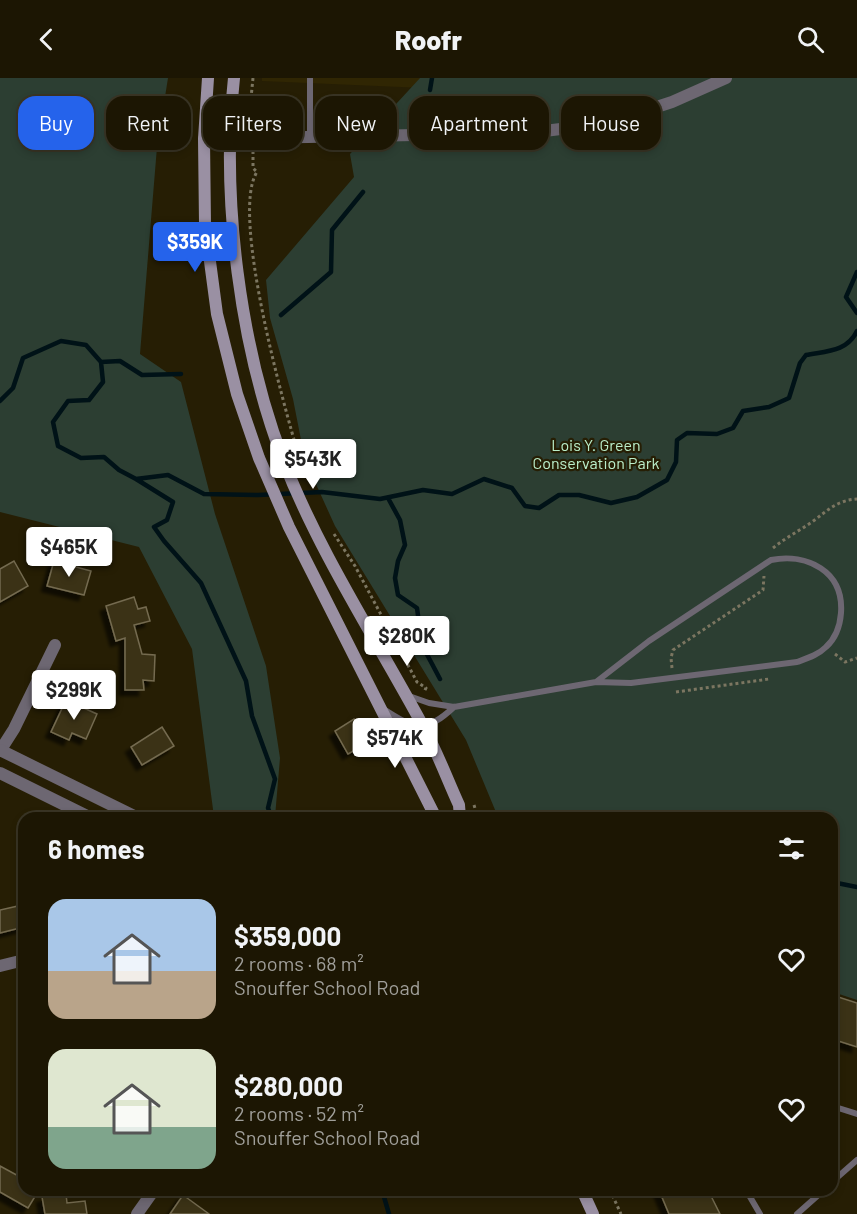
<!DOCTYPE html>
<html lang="en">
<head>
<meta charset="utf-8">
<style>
  :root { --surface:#1c1603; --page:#251f0d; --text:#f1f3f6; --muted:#a09f9a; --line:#3a3525; --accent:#2563eb }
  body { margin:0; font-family:Barlow,sans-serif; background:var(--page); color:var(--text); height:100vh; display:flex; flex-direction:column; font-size:22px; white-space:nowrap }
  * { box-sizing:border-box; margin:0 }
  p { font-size:20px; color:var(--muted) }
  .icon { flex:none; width:33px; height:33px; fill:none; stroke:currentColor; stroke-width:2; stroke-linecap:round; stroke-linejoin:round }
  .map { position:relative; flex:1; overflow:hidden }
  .side { position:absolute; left:18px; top:734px; width:820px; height:384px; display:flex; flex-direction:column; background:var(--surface); border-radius:18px; box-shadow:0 3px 9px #0003,0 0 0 2px var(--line) }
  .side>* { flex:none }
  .top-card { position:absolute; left:18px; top:18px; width:822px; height:54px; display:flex; gap:12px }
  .price { position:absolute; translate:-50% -51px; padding:0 14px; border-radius:6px; background:#fff; color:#222; font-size:20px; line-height:39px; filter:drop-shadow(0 2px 3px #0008) }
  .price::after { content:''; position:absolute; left:50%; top:36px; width:18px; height:14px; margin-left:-9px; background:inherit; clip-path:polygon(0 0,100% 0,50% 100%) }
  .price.current { background:var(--accent); color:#fff }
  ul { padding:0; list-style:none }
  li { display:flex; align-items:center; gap:18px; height:150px; padding:0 30px }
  li span { display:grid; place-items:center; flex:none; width:168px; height:120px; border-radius:18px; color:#555 }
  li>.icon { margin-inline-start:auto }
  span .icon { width:72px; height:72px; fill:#fffc; stroke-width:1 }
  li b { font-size:26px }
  h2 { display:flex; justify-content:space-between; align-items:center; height:72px; padding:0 30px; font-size:26px }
  .chip { padding:0 21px; border-radius:18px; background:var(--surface); box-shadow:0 3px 9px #0003,0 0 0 2px var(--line); font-size:21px; line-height:54px }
  .chip.current { background:var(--accent); color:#fff }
  header { display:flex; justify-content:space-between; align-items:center; height:78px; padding:0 30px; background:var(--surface); font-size:27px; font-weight:800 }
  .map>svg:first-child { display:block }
</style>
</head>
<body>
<header><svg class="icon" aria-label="back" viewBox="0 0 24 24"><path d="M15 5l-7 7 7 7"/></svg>Roofr<svg class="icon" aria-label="search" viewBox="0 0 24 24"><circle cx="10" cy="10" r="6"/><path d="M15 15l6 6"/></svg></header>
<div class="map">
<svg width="857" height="1136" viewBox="0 0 857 1136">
  <defs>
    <filter id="shadow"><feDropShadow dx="-5.5" dy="5.5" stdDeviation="1.5" flood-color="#0009"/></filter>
  </defs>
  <rect width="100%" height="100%" fill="#261e04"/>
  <path fill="#302603" d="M 262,0 L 551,0 L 493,13 L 262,3 Z"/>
  <path fill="#2c3e32" d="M 0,0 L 168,0 L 157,69 L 140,276 L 181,304 L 215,436 L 266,588 L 280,680 L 275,739 L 214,739 L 192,571 L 139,469 L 0,434 Z
    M 420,0 L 857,0 L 857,922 L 833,914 L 832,740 L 498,739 L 466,662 L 335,448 L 315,404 L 304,377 L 293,321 L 270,240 L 266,202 L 354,99 L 350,76 Z"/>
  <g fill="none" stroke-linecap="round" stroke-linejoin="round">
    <path stroke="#001217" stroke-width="4.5" d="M 430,12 L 432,0
      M 857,194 L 846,219 L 857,235
      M 281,237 L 331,194 L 332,152 L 363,114
      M 101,284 L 120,283 L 142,297 L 181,296
      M 0,323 L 13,310 L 23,280 L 61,263 L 86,267 L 101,284 L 103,304 L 89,322 L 68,323 L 53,344 L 58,368 L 81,380 L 104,379 L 119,392 L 136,401 L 168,397 L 204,416 L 258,417 L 322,414 L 380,421 L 423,412 L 452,416 L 484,401 L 512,410 L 525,428 L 539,430 L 559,417 L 579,417 L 611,425 L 637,419 L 667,402 L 676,384 L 677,362 L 687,355 L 717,356 L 733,350 L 743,333 L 769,329 L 789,320 L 800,285 L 806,277 C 826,273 847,274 857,253
      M 136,401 L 173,424 L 167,442 L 154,449 L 164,463 L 201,505 L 246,603 L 252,638 L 275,701 L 268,730 L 272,740
      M 388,420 L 400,442 L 405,467 L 398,483 L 395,500 L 398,517 L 417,530 L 422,567 L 440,601
      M 832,804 L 857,809
      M 382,1112 L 389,1136"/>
  </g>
  <path fill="#3b3318" stroke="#746b50" stroke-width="1.5" filter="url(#shadow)" d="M 14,483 L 28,508 L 0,524 L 0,491 Z
    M 54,483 L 91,493 L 84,517 L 47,508 Z
    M 134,519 L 138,531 L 146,529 L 150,543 L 134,547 L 142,576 L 155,577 L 154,603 L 143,602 L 144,612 L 125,612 L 125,560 L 116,563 L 106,528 Z
    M 66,622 L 97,636 L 86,661 L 72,655 L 69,662 L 51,654 Z
    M 354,641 L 368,665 L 348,676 L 335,653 Z
    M 162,649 L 174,668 L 142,687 L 131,669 Z
    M 18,828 L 19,832 L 24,831 L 24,849 L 0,855 L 0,832 Z
    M 832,917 L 857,925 L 857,969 L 832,961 Z
    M 0,1088 L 24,1101 L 24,1112 L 39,1112 L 28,1130 L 0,1114 Z
    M 659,1112 L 708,1112 L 720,1136 L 669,1136 Z
    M 66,1116 L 67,1125 L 85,1123 L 87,1136 L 45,1136 L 42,1119 Z
    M 183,1117 L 209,1136 L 170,1136 Z"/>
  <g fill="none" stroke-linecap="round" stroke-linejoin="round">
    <path stroke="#7c7661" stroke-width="3" stroke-dasharray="3 3" stroke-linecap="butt" d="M 253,0 L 250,30 L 252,35 L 257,38 L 254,49
      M 253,73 L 253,90 L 257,94 C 230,135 284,328 299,379
      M 334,456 L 355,488 L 417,604 L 426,610 L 424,614
      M 773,470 C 785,460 799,453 812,444 C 827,433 837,422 857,421
      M 835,576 L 845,584 L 857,580
      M 672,590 L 671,580 L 673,572 L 763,512 L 764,498
      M 676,614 L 769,601
      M 474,727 L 478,740
      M 610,1112 L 621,1136"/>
    <path stroke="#6d6772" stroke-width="6" d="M 310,0 L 310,58
      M 409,618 L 429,625 L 454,629 L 596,604 L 631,605 L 797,584 C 808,580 818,577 826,569 C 836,560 840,548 841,535 C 844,493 807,475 771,482 L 649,563 L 596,604
      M 385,632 C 416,652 426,655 454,629
      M 832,1028 L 857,1036
      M 832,1104 L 857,1082
      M 746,1112 L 760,1136
      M 797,1136 L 824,1112"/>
    <path stroke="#6d6772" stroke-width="12" d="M 204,61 L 528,55 L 585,48 L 629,38 L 672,24 L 726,0
      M 0,673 L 14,651 L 55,567
      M 0,888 L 24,882
      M 137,1136 L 154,1112"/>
    <path stroke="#6d6772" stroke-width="12" d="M 0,672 L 138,740
      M 0,695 L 91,740"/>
    <path stroke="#9a90a3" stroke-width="12" d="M 208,0 L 204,61 L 205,146 L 217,236 L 237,316 L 259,380 L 289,449 L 436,740
      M 234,0 C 221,121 240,270 284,384 C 320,476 376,561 423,648 C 437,673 447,701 459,727 L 460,740
      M 582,1112 L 593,1136"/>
  </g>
  <g text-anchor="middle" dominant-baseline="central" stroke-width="4.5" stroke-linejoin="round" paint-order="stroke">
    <g font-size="16" fill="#baeeca" stroke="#261e04">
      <text x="596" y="366">Lois Y. Green<tspan x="596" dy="18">Conservation Park</tspan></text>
    </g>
  </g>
</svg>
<b class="price current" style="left:195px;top:195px">$359K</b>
<b class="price" style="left:313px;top:412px">$543K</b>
<b class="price" style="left:69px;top:500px">$465K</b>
<b class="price" style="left:407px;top:589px">$280K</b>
<b class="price" style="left:74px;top:643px">$299K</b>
<b class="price" style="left:395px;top:691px">$574K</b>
<div class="top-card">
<a class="chip current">Buy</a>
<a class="chip">Rent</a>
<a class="chip">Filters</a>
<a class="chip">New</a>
<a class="chip">Apartment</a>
<a class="chip">House</a>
</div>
<section class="side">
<h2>6 homes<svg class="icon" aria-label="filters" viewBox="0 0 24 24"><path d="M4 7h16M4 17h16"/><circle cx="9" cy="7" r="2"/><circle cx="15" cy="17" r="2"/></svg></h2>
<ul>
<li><span style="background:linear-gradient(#a9c7e8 60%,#b9a48a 0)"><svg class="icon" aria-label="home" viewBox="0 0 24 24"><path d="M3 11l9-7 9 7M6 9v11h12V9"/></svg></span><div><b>$359,000</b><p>2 rooms · 68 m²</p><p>Snouffer School Road</p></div><svg class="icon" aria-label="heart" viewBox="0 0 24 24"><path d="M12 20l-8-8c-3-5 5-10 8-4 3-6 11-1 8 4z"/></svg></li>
<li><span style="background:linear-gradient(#dfe7d0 65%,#7fa58c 0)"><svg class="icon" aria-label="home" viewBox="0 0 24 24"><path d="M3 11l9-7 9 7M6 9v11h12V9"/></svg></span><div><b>$280,000</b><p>2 rooms · 52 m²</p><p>Snouffer School Road</p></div><svg class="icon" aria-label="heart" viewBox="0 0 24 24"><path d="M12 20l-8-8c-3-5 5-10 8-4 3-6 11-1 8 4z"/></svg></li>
</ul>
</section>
</div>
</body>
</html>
